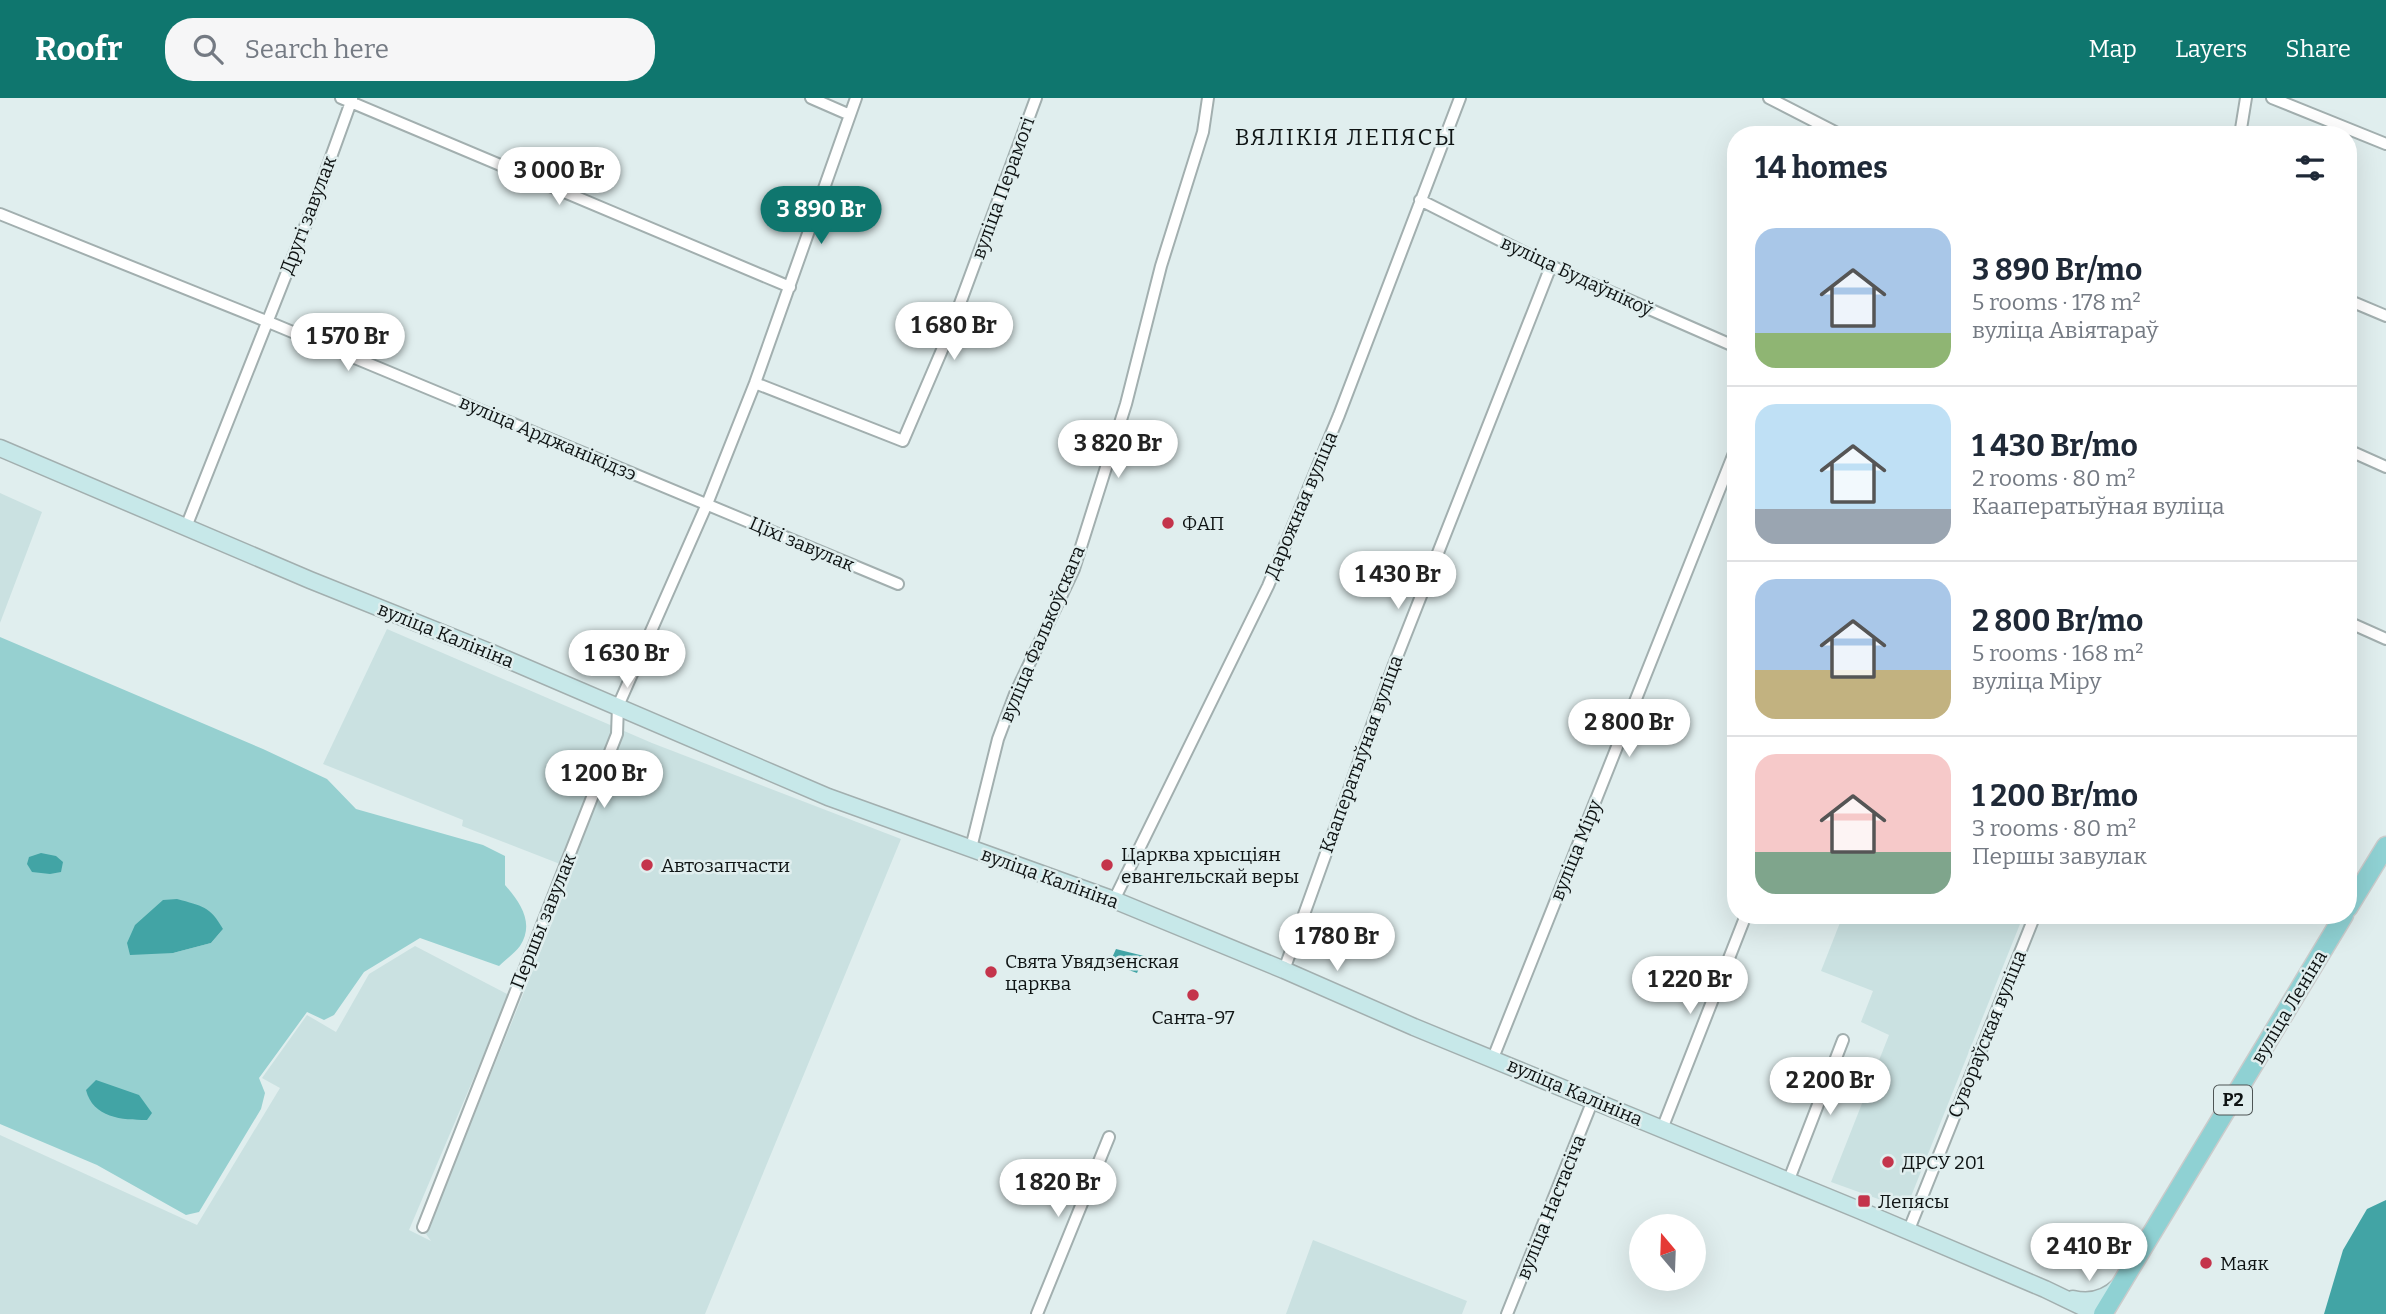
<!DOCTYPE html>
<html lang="en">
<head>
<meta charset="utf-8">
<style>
  :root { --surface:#fff; --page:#f6f6f7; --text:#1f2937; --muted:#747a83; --line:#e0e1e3; --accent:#0f766e }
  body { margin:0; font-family:Bitter,serif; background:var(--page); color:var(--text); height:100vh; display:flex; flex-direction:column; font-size:26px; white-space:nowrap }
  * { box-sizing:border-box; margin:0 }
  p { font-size:23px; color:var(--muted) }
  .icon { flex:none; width:38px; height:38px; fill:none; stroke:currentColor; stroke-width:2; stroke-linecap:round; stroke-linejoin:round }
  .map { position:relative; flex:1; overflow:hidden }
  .sheet { position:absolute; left:1727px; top:28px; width:630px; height:798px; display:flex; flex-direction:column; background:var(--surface); border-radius:28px; box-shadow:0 7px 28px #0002 }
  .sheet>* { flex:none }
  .needle { width:46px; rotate:341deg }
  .tools { position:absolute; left:1629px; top:1116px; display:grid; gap:14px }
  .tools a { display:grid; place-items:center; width:77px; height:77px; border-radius:50%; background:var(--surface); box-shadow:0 7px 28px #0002; font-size:35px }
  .price { position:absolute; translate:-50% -60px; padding:0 16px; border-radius:24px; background:#fff; color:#222; font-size:23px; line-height:46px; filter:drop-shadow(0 2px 4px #0008) }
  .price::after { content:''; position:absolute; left:50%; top:42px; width:21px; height:16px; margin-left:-10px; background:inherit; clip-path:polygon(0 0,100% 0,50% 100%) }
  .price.current { background:var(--accent); color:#fff }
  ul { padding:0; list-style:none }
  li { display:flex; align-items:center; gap:21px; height:175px; padding:0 28px }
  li+li { border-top:2px solid var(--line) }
  li span { display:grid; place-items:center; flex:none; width:196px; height:140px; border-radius:21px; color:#555 }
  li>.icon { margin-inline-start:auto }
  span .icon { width:84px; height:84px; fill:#fffc; stroke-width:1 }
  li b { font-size:30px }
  h2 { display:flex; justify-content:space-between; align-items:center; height:84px; padding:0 28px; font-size:30px }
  header { display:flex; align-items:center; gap:42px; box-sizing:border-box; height:98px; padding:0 35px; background:var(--accent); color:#fff }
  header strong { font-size:33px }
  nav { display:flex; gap:38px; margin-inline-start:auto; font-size:24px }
  .search { width:490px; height:63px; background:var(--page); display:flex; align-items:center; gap:18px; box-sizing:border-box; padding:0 24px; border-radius:28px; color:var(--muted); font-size:26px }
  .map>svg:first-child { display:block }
</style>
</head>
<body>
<header>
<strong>Roofr</strong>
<div class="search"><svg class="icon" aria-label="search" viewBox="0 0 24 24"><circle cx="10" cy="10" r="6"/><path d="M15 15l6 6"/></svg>Search here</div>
<nav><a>Map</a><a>Layers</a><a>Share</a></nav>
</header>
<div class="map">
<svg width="2386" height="1216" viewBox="0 0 2386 1216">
  <rect width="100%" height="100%" fill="#e0eeee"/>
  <path fill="#cae1e1" d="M 0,395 L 42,414 L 0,525 Z
    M 387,531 L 652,645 L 901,741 L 705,1216 L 0,1216 L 0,1037 L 197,1127 L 280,990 L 262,980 L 307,917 L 336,934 L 369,876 L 415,848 L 509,897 L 409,1132 L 431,1143 L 426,1136 L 571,778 L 560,766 L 462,728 L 463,722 L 323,666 Z
    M 1843,817 L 1996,817 L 2020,826 L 1906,1111 L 1831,1084 L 1889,937 L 1861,924 L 1873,893 L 1821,873 Z
    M 1313,1142 L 1467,1203 L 1462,1216 L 1286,1216 Z"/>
  <path fill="#96d0d0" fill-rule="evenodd" d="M 0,539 L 263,651 L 327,681 L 356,711 L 483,747 L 505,758 L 505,787 C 520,804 535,825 520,848 C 515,855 505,862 499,868 L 420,840 L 364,874 L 334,917 L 324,922 L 307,914 L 259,980 L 265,995 L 261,1011 L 199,1114 L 186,1117 L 97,1067 L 0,1026 ZM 223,831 L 211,845 L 173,855 Z"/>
  <path fill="#42a4a5" d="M 41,755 L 56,758 L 63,764 L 61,774 L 50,776 L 32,774 L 27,766 L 29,759 Z
    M 177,801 C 202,808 210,808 223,831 L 211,845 L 173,855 L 130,857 L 127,845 L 135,827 L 163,802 Z
    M 1116,851 L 1144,858 L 1137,875 L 1115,867 L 1111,862 Z
    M 96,982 L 139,997 L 152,1015 L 147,1022 C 122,1022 93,1020 86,992 Z
    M 2386,1102 L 2386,1216 L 2324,1216 L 2343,1152 L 2367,1111 Z"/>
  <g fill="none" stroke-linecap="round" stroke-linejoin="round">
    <defs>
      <path id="street" d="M 341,0 L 790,189
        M 811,0 L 850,17
        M 1769,0 L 1841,37
        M 2272,0 L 2386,46
        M 2240,37 L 2246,0
        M 1420,102 L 1551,168 L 1736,249
        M 0,116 L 266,223 L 898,486
        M 2348,202 L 2386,218
        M 755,285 L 903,343 L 948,238 L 1036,0
        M 2348,352 L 2386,369
        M 2348,373 L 2351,353
        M 186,429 L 314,106 L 352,1
        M 2348,524 L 2386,541
        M 971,750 L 998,641 L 1015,596 L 1074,471 L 1126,306 L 1161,168 L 1203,34 L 1208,0
        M 1114,802 L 1268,488 L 1339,317 L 1460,0
        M 1284,872 L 1393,569 L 1551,168
        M 1493,960 L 1736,350
        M 1662,1031 L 1746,817
        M 1788,1084 L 1843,942
        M 423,1129 L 617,636 L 618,608 L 707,406 L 755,285 L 856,0
        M 1908,1134 L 2035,817
        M 1037,1216 L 1109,1039
        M 1507,1216 L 1593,1002"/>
      <path id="secondary" d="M 0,350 L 310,482 L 492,555 L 828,699 L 1114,802 L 1284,872 L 1414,929 L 1859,1112 L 2045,1191 L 2097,1216
        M 2073,1201 C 2090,1205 2106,1201 2119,1188"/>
      <path id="primary" d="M 2348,810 L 2386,748
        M 2103,1216 L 2344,817"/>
    </defs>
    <use href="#street" stroke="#a2afaf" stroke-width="14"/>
    <use href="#secondary" stroke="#a2afaf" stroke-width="19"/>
    <use href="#primary" stroke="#cacbcb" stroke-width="21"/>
    <use href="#street" stroke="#fff" stroke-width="10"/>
    <use href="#secondary" stroke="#c7e8e9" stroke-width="16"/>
    <use href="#primary" stroke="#8fd1d3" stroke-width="18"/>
  </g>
  <g fill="#c4344b" stroke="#e0eeee" stroke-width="2.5">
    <circle cx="1168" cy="425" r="7"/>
    <circle cx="647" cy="767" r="7"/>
    <circle cx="1107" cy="767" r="7"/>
    <circle cx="991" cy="874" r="7"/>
    <circle cx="1193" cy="897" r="7"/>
    <circle cx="1888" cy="1064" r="7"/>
    <rect x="1857" y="1096" width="14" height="14" rx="3.5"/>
    <circle cx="2206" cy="1165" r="7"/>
  </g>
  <g text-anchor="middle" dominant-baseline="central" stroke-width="5" stroke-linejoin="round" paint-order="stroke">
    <rect fill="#e0eeee" stroke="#4e5555" stroke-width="2" x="2214" y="987.5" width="38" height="29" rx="5"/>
    <g font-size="18" font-weight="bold" fill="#0f1414">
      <text x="2233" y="1002">Р2</text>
    </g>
    <g font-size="19" fill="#0f1414" stroke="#e0eeee">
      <text transform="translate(1003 90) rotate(-70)">вуліца Перамогі</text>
      <text transform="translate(308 117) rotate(-69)">Другі завулак</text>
      <text transform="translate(1577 178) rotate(25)">вуліца Будаўнікоў</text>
      <text transform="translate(548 340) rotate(23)">вуліца Арджанікідзэ</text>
      <text transform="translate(1301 407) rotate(-67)">Дарожная вуліца</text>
      <text transform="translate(802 446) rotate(23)">Ціхі завулак</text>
      <text transform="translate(1042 536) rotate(-67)">вуліца Фалькоўскага</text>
      <text transform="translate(446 537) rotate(22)">вуліца Калініна</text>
      <text transform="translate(1361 656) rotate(-70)">Кааператыўная вуліца</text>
      <text transform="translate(1576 752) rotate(-68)">вуліца Міру</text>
      <text transform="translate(1050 780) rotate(20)">вуліца Калініна</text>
      <text transform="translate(543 823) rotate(-68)">Першы завулак</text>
      <text transform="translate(2289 909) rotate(-59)">вуліца Леніна</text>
      <text transform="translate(1987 936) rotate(-68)">Сувораўская вуліца</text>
      <text transform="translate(1575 994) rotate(23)">вуліца Калініна</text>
      <text transform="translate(1551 1109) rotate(-68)">вуліца Настасіча</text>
    </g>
    <g font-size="19" fill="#0f1414" stroke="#e0eeee" text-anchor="start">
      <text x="1182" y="425">ФАП</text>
      <text x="1121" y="756">Царква хрысціян<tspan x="1121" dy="22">евангельскай веры</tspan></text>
      <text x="661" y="767">Автозапчасти</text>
      <text x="1005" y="863">Свята Увядзенская<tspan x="1005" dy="22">царква</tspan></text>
      <text x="1193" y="919" text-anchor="middle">Санта-97</text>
      <text x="1902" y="1064">ДРСУ 201</text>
      <text x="1878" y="1103">Лепясы</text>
      <text x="2220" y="1165">Маяк</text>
    </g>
    <g font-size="23" letter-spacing="2" fill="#0f1414" stroke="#e0eeee">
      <text x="1346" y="39">ВЯЛІКІЯ ЛЕПЯСЫ</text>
    </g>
  </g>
</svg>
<div class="tools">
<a><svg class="needle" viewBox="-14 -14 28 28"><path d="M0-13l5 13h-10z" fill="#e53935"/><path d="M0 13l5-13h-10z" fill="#747a83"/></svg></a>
</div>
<b class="price" style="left:559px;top:109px">3 000 Br</b>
<b class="price current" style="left:821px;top:148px">3 890 Br</b>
<b class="price" style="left:954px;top:264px">1 680 Br</b>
<b class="price" style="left:348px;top:275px">1 570 Br</b>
<b class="price" style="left:1118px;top:382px">3 820 Br</b>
<b class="price" style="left:1398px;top:513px">1 430 Br</b>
<b class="price" style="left:627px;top:592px">1 630 Br</b>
<b class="price" style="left:1629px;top:661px">2 800 Br</b>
<b class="price" style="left:604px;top:712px">1 200 Br</b>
<b class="price" style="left:1337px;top:875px">1 780 Br</b>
<b class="price" style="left:1690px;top:918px">1 220 Br</b>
<b class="price" style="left:1830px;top:1019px">2 200 Br</b>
<b class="price" style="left:1058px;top:1121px">1 820 Br</b>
<b class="price" style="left:2089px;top:1185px">2 410 Br</b>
<section class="sheet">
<h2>14 homes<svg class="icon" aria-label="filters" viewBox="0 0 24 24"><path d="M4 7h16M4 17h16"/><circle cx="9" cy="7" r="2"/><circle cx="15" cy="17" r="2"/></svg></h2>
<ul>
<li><span style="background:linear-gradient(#a9c7e8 75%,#8fb573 0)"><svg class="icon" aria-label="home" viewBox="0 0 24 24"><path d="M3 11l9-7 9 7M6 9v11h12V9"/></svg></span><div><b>3 890 Br/mo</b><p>5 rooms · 178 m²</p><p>вуліца Авіятараў</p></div></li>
<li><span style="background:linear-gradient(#bfe0f5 75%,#9aa5b1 0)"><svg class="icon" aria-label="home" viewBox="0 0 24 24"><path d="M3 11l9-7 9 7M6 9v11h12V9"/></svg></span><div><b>1 430 Br/mo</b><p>2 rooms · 80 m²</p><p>Кааператыўная вуліца</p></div></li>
<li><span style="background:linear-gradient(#a9c7e8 65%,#c2b280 0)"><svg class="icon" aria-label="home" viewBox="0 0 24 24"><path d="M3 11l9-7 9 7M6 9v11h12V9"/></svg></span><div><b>2 800 Br/mo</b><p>5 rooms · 168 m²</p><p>вуліца Міру</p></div></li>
<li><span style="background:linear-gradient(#f6c9c9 70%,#7fa58c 0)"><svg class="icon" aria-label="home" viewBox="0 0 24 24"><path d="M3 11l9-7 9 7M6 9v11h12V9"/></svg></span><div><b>1 200 Br/mo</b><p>3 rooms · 80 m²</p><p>Першы завулак</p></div></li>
</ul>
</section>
</div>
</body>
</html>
